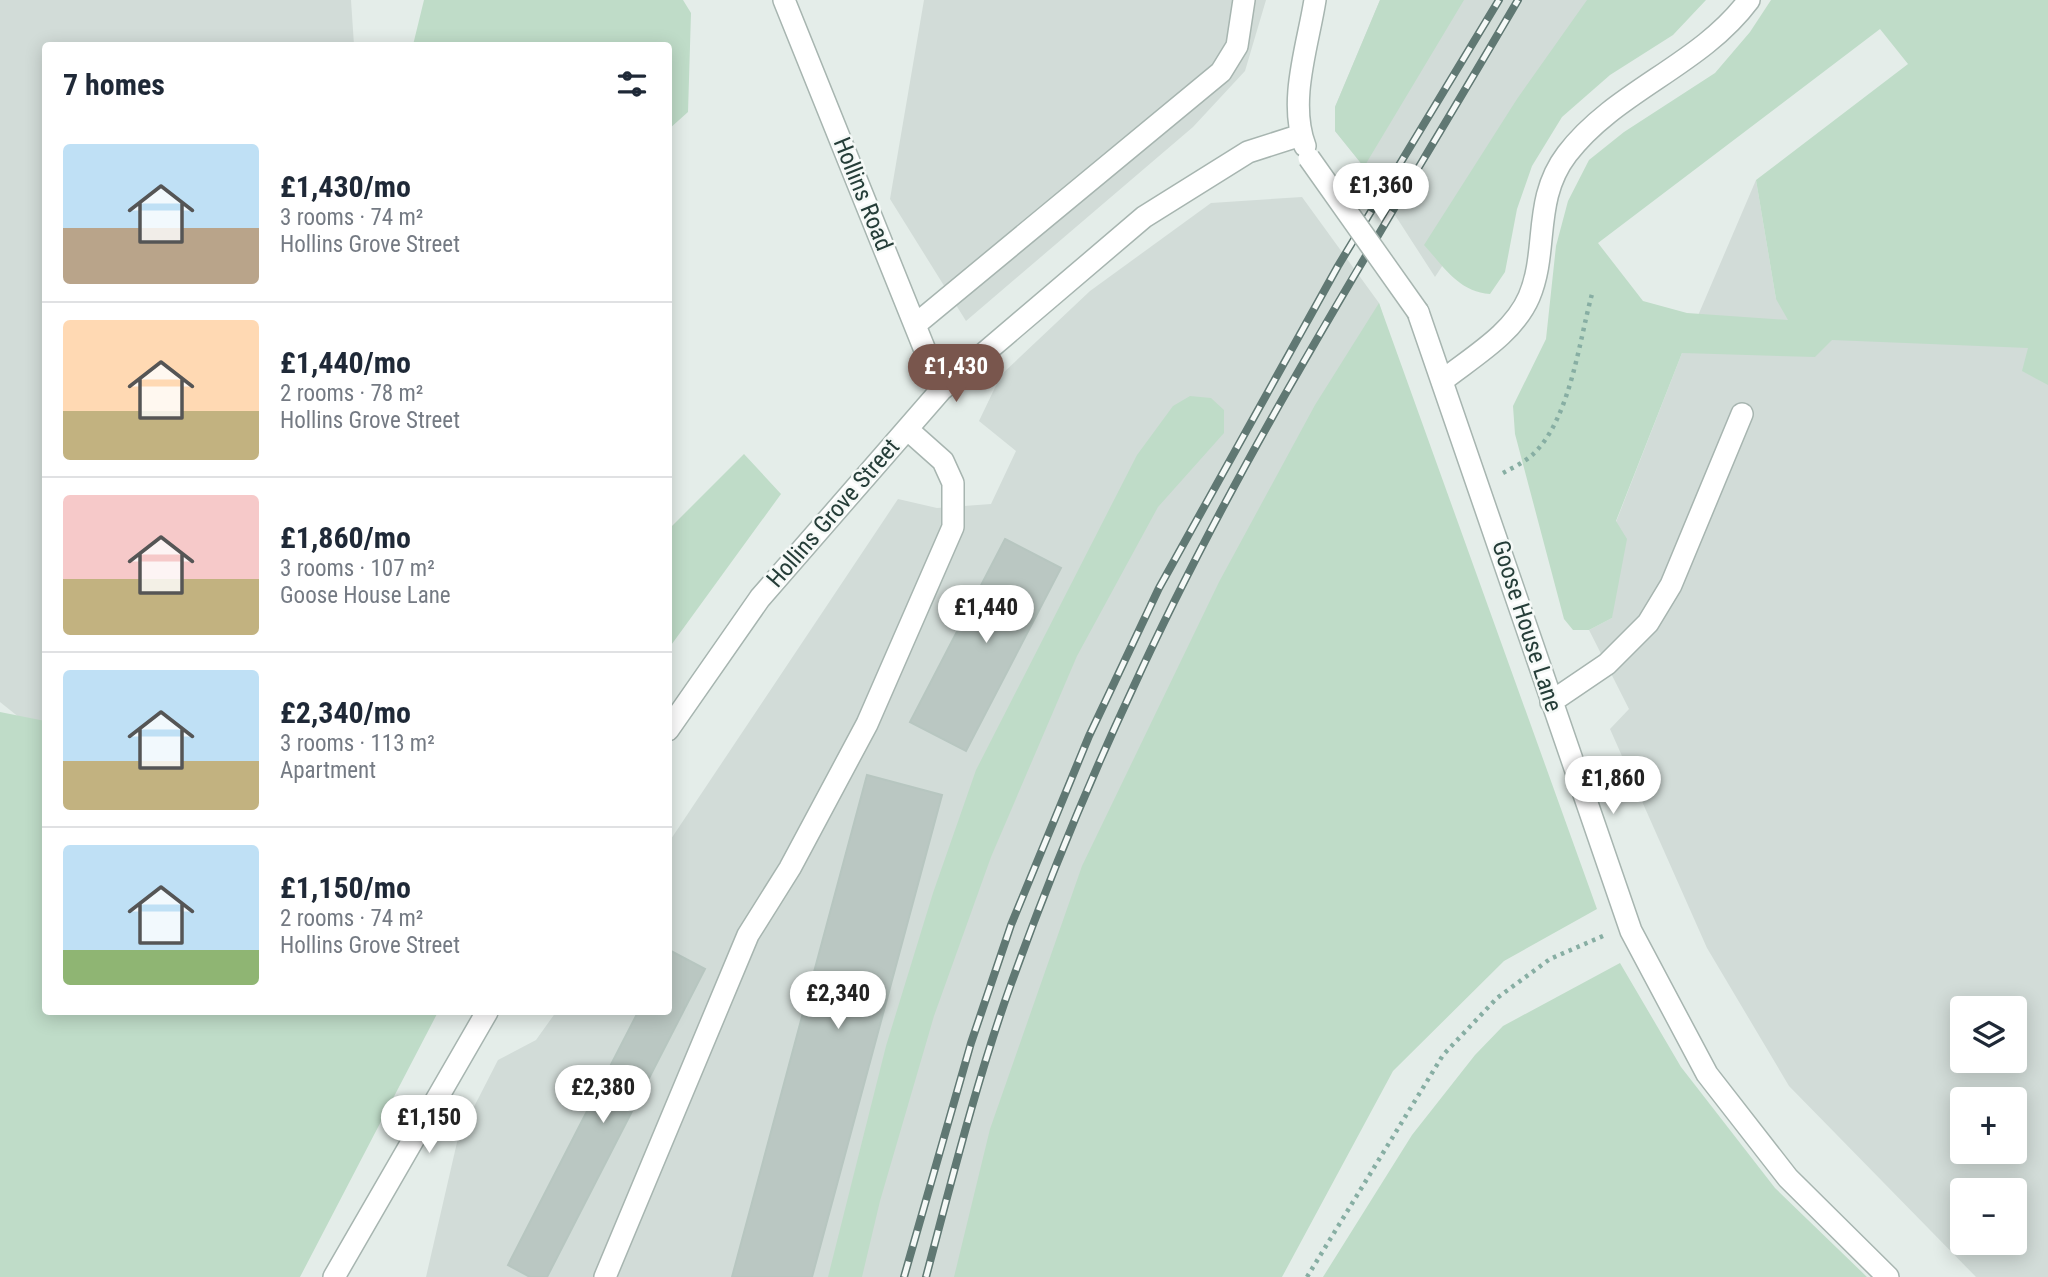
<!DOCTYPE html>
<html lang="en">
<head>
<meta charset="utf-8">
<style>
  :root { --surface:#fff; --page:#f6f6f7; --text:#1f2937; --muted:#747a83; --line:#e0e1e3; --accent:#79564d }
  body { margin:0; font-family:"Roboto Condensed",sans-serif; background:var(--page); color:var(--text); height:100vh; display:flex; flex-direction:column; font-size:26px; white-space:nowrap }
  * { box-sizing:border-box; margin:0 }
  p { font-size:23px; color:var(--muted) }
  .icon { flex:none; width:38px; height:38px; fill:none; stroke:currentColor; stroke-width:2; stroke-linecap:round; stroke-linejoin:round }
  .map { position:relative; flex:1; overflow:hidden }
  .sheet { position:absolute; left:42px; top:42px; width:630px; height:973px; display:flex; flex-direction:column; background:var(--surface); border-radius:7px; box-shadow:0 4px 18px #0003 }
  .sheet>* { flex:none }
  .buttons { position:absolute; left:1950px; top:996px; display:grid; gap:14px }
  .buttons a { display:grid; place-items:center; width:77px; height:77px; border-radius:7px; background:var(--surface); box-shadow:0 4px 18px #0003; font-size:35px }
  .price { position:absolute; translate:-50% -60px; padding:0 16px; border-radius:24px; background:#fff; color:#222; font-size:23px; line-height:46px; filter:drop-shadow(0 2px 4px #0008) }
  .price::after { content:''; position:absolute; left:50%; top:42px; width:21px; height:16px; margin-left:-10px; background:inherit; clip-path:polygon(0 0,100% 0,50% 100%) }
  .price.active { background:var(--accent); color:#fff }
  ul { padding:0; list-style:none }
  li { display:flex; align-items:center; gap:21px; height:175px; padding:0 21px }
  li+li { border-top:2px solid var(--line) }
  li span { display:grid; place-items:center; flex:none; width:196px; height:140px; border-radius:7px; color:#555 }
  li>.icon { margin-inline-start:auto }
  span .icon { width:84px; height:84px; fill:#fffc; stroke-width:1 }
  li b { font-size:30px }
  h2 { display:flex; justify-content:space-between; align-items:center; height:84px; padding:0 21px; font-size:30px }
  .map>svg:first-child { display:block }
</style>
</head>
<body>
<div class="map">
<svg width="2048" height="1277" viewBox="0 0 2048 1277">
  <rect width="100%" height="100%" fill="#e4ede9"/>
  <path fill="#d2dcd8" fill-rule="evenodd" d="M 0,0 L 351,0 L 354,45 L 46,46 L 45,738 L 0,702 Z
    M 924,0 L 1266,0 L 1245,71 L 1193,127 L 966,321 L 890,199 Z
    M 1380,0 L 1686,0 L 1553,97 L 1435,277 L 1364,167 L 1335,131 L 1335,107 Z
    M 1756,180 L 1776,299 L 2048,345 L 2048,1277 L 1976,1277 L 1789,1086 L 1707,948 L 1610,729 L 1629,709 L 1589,630 L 1612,618 L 1616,522 L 1682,353 ZM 1962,1008 L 2014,1008 L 2014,1060 L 1962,1060 ZM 1962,1099 L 2014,1099 L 2014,1152 L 1962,1152 ZM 1962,1190 L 2014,1190 L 2014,1242 L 1962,1242 Z
    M 1302,197 L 1379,303 L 1386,325 L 1002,1277 L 426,1277 L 458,1138 L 498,1060 L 536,1040 L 556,1012 L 668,1012 L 669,842 L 898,499 L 937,508 L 991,504 L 1016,451 L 979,421 L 1001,375 L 1090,291 L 1211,203 Z"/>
  <path fill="#bfdcc8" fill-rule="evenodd" d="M 424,0 L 683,0 L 691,13 L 688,112 L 669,129 L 668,46 L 413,45 Z
    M 1380,0 L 1464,0 L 1364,167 L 1335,131 L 1335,107 Z
    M 1587,0 L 1706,0 L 1673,35 L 1610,75 L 1562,117 L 1532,166 L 1517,209 L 1505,272 L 1490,294 C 1459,292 1444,267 1424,245 L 1517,99 Z
    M 1771,0 L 2048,0 L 2048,385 L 2022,371 L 2028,348 L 1832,340 L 1815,357 L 1682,353 L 1616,521 L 1627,539 L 1612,618 L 1589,630 L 1573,630 L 1564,619 L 1515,434 L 1513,406 L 1546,339 L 1556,246 L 1568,201 L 1589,160 L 1624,132 L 1715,73 L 1750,32 ZM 1880,29 L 1908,64 L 1756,180 L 1776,299 L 1788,320 L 1687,313 L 1643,301 L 1598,243 Z
    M 1379,303 L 1597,909 L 1504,961 L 1393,1071 L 1282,1277 L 954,1277 L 990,1129 L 1082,866 L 1219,582 L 1315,405 Z
    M 1190,396 L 1211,398 L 1224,410 L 1224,433 L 1158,507 L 1077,656 L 991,857 L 934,1016 L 880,1201 L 862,1277 L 828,1277 L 886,1046 L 933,893 L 976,770 L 1137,455 L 1173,406 Z
    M 744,454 L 781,494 L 669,648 L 669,529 Z
    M 0,712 L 45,721 L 46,1012 L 438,1012 L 300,1277 L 0,1277 Z
    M 1620,963 L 1681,1067 L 1775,1188 L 1867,1277 L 1323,1277 L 1412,1135 L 1475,1055 L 1503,1026 Z"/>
  <path fill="#bac7c2" stroke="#b7c6c0" stroke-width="2" d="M 1005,539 L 1061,568 L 966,751 L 910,722 Z
    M 867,775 L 942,795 L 812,1277 L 732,1277 Z
    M 669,950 L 705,969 L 547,1277 L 530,1277 L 508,1265 L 638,1012 L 668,1012 Z"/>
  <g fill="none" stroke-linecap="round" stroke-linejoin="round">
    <defs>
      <path id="minor" d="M 784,0 L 941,390
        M 1305,146 C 1288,101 1308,45 1315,0
        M 1418,312 L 1631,931 L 1707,1074 L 1788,1178 L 1888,1277
        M 915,325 L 1221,72 L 1237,46 L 1244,0
        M 1442,381 C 1472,357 1513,334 1529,297 C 1549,250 1532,200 1567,154 C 1616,90 1700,66 1749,0
        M 1551,702 L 1607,664 L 1648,623 L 1671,585 L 1742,414
        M 668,730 L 760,598 L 941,390 L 1144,217 L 1248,152 L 1301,135
        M 334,1277 L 487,1012
        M 605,1277 L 748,935 L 790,868 L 867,724 L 953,527 L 953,483 L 943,461 L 907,429"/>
    </defs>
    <use href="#minor" stroke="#a7b5b0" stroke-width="24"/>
    <path stroke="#87aea3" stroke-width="4.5" stroke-dasharray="3.5 5" stroke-linecap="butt" d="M 1503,473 C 1512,468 1523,463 1531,456 C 1570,422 1579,341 1592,294
      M 1307,1277 L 1443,1055 L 1497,998 L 1550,959 L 1603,936"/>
    <use href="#minor" stroke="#fff" stroke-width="21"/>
    <defs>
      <path id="rail" d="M 904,1277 L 971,1043 L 1011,925 L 1089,736 L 1159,588 L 1338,266 L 1499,0
        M 926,1277 C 952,1179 977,1079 1011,984 C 1047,884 1088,784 1133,688 C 1242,449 1386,226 1518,0"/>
    </defs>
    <use href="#rail" stroke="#607873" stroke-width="8"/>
    <use href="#rail" stroke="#f5f9f7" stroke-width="5" stroke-dasharray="16" stroke-linecap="butt"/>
    <defs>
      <path id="minor-bridge" d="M 1309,158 L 1418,312"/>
    </defs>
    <use href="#minor-bridge" stroke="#a7b5b0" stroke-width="24" stroke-linecap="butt"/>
    <use href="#minor-bridge" stroke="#fff" stroke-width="21"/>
  </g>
  <g text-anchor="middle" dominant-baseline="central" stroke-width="5" stroke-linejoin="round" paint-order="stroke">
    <g font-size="24" fill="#253d38" stroke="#f5f9f7">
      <text transform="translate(863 194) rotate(68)">Hollins Road</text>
      <text transform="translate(833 513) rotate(-49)">Hollins Grove Street</text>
      <text transform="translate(1527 626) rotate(72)">Goose House Lane</text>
    </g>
  </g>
</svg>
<div class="buttons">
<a><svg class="icon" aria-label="layers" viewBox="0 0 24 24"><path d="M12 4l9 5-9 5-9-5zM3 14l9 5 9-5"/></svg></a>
<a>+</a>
<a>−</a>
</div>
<b class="price" style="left:1381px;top:223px">£1,360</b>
<b class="price active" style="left:956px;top:404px">£1,430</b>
<b class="price" style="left:986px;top:645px">£1,440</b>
<b class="price" style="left:1613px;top:816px">£1,860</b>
<b class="price" style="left:838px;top:1031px">£2,340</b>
<b class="price" style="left:603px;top:1125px">£2,380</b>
<b class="price" style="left:429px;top:1155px">£1,150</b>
<section class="sheet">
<h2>7 homes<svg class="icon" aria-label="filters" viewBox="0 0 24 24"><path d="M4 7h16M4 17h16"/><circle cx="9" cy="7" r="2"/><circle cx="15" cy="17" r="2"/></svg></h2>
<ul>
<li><span style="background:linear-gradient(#bfe0f5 60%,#b9a48a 0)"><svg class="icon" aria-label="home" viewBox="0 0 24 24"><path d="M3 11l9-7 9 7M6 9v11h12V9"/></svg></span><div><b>£1,430/mo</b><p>3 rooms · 74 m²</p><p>Hollins Grove Street</p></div></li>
<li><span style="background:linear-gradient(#ffd9b3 65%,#c2b280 0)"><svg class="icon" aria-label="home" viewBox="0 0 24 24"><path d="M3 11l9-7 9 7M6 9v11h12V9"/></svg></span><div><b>£1,440/mo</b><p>2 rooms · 78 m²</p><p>Hollins Grove Street</p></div></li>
<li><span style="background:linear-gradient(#f6c9c9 60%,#c2b280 0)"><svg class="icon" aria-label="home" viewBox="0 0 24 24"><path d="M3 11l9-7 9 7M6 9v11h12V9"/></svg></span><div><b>£1,860/mo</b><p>3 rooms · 107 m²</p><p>Goose House Lane</p></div></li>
<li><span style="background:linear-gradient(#bfe0f5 65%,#c2b280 0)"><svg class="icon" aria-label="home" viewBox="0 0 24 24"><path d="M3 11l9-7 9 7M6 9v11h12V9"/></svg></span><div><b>£2,340/mo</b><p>3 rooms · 113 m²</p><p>Apartment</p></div></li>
<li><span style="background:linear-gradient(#bfe0f5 75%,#8fb573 0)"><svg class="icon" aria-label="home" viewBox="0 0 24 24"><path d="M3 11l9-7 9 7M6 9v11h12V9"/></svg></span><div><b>£1,150/mo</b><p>2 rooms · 74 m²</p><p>Hollins Grove Street</p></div></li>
</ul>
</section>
</div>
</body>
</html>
